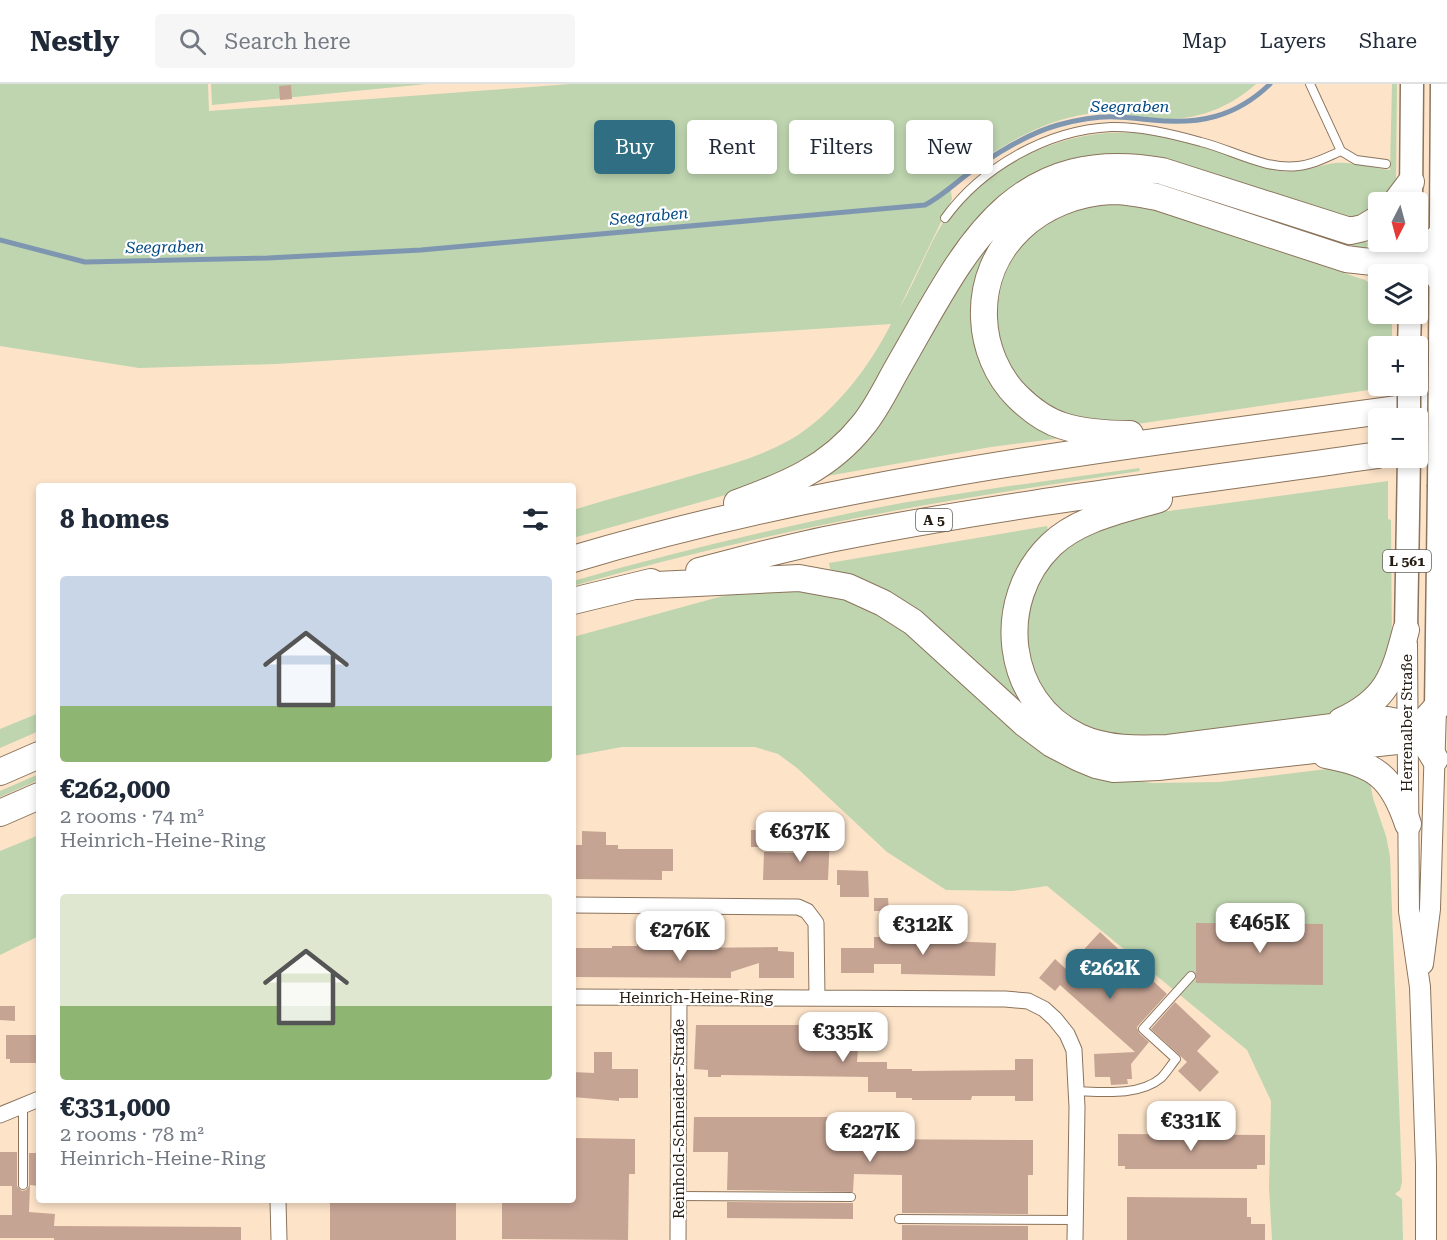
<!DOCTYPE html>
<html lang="en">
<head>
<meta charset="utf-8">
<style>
  :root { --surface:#fff; --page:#f6f6f7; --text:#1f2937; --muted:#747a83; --line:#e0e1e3; --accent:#2f6e83 }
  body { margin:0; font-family:"Roboto Serif",serif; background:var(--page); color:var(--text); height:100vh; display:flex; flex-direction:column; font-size:22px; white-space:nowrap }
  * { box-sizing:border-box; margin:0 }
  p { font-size:20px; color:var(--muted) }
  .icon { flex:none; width:33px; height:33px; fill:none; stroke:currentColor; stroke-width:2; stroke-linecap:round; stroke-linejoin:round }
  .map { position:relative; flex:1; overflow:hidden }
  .details { position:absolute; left:36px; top:399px; width:540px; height:720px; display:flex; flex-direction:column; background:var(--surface); border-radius:6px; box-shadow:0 3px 9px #0003 }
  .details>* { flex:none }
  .guide { position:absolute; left:594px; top:36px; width:570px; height:54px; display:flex; gap:12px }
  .needle { width:39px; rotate:186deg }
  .tools { position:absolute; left:1368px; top:108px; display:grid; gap:12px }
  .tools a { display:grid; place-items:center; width:60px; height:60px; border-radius:6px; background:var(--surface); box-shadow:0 3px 9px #0003; font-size:30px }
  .price { position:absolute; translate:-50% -51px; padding:0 14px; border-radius:12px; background:#fff; color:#222; font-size:20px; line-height:39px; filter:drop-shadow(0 2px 3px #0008) }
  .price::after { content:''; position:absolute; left:50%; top:36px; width:18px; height:14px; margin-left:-9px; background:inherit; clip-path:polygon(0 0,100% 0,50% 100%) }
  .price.selected { background:var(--accent); color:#fff }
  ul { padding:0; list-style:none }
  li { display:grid; align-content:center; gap:12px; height:318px; padding:0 24px }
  li span { display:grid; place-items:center; height:186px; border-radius:6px; color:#555 }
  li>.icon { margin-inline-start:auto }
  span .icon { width:108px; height:108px; fill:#fffc; stroke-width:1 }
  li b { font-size:26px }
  h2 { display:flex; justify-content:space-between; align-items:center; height:72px; padding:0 24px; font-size:26px }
  .tag { padding:0 21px; border-radius:6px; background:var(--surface); box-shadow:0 3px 9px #0003; font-size:21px; line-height:54px }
  .tag.selected { background:var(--accent); color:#fff }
  header { display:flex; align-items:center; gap:36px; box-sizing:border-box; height:84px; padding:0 30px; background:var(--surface); border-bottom:2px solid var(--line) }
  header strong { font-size:28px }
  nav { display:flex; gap:33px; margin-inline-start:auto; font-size:21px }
  .search { width:420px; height:54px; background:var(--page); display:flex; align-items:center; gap:15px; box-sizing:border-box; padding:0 21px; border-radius:6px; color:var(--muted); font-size:22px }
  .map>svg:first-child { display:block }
</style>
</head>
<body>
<header>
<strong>Nestly</strong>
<div class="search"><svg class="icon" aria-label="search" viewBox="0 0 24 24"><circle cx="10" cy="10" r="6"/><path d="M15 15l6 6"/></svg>Search here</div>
<nav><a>Map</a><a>Layers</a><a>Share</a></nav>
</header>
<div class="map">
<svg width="1447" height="1156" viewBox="0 0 1447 1156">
  <rect width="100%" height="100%" fill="#fde4c9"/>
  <path fill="#bed5af" d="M 0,0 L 208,0 L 209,27 L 570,0 L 1256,0 C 1233,21 1201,35 1169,35 C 1141,35 1115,26 1087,30 C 1044,36 1002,61 968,86 C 962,91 956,97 950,101 L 952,115 L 899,225 C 915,198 926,167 942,140 C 960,111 992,87 1022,73 C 1090,41 1141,43 1212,64 C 1235,71 1258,83 1281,87 C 1295,90 1320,81 1335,79 C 1352,77 1373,84 1390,86 L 1392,0 L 1397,0 L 1396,101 L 1385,118 L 1378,118 L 1378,125 L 1351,136 L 1159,77 L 1029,97 L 868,318 L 835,358 L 768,399 L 573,454 L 573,426 C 615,413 658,402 701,389 C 734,380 768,370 798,351 C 838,324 869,283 891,240 L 277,280 L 139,284 L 0,262 Z
    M 211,0 L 427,0 L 212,21 Z
    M 1107,89 L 1139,91 L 1166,96 L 1368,159 L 1366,166 L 1179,105 C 1150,97 1120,91 1090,97 C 1033,108 984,156 978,214 C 976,234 974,258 983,276 C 994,301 1011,325 1034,339 C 1043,344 1054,347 1062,354 L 991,363 L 816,394 L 854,362 L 877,335 L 968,178 C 1003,132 1048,95 1107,89 Z
    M 1095,120 L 1119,120 L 1149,124 L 1365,196 L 1378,205 L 1378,230 L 1392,230 L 1392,262 L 1378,262 L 1378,302 L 1389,302 L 1389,303 L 1130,341 L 1091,339 L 1051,326 L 1019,300 L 998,261 L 994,222 L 1006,179 L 1044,137 Z
    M 1139,384 L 1140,387 C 1056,400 972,412 888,428 C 782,448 677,472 573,502 L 573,497 C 668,470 764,447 860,427 C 952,409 1046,397 1139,384 Z
    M 1388,397 L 1388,435 L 1391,436 L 1392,568 L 1386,591 L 1344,629 L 1147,655 L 1093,647 L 1058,626 L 1038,600 L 1029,569 L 1026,539 L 1029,517 L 1043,486 L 1064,461 L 1125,433 Z
    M 1047,442 L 1048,448 L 1006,528 L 1069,660 L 885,510 L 830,485 L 829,479 Z
    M 774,501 L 862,517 L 1116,694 L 1152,699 L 1220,698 L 1343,683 L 1370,698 L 1373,714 L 1386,752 L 1390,772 L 1402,1098 L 1400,1106 L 1395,1110 L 1402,1115 L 1403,1156 L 1272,1156 L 1269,1103 L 1271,1017 L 1247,966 L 1047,802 L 1013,807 L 946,806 L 887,768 L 797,684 L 778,670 L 755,663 L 622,663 L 573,672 L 573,553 L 719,513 Z
    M 39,629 L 39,647 L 0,664 L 0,645 Z
    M 39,690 L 39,696 L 0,713 L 0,707 Z
    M 39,751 L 39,852 L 0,871 L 0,767 Z"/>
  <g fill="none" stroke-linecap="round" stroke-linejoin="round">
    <path stroke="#7f96b1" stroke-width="5" d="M 0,156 L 85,178 L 268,174 L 421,166 L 925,121 C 942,112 954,100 969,89 C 993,71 1029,49 1058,41 C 1077,36 1096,32 1116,33 C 1128,33 1140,35 1152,36 C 1199,41 1236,33 1270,0"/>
  </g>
  <path fill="#c6a494" d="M 291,1 L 292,15 L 280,16 L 279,2 Z
    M 751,746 L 764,746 L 764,763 L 751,763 Z
    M 582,747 L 606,748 L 606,761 L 618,761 L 618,765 L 673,765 L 673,787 L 662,787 L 662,796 L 573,795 L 573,761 L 582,761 Z
    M 817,749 L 830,750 L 828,796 L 763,796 L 764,768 L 794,769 L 795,764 L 816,764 Z
    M 837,786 L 868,787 L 869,813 L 840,813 L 840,801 L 837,801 Z
    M 874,814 L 888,814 L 889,827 L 874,827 Z
    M 1196,839 L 1323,840 L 1323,901 L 1196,899 Z
    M 925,846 L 947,846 L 947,857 L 996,859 L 995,892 L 901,890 L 901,880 L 874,880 L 874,889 L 841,889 L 841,864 L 874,864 L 874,853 L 925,853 Z
    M 1100,848 L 1167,910 L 1137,943 L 1139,949 L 1149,958 L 1131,980 L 1132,995 L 1127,995 L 1128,1000 L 1111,1001 L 1110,993 L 1095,993 L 1094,970 L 1135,968 L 1060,901 L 1055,907 L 1039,894 L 1055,875 L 1066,885 Z
    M 637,860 L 677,862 L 677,864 L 778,863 L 778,867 L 794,868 L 794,894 L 759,894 L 759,879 L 731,888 L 731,894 L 573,893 L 573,864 L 612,864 L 612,862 L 637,862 Z
    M 1175,918 L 1211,952 L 1197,967 L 1219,988 L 1200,1008 L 1178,987 L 1187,978 L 1151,945 Z
    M 0,922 L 15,922 L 15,937 L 0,936 Z
    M 696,941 L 844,941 L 844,964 L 858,964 L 857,978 L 887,978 L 887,985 L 912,985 L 912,987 L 1015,986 L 1015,975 L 1033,975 L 1033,1017 L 1015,1017 L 1015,1012 L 972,1012 L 971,1016 L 912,1016 L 912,1014 L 896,1014 L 896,1008 L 868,1008 L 868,993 L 721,991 L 721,993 L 708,993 L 708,986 L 694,985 Z
    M 6,951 L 39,951 L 39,979 L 10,979 L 10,975 L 6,975 Z
    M 594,968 L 612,968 L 612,985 L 638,985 L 638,1014 L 619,1014 L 619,1017 L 573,1013 L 573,988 L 594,989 Z
    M 694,1033 L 857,1033 L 857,1055 L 1033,1056 L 1033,1091 L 1028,1091 L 1028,1130 L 902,1129 L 902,1091 L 854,1090 L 853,1108 L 727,1106 L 728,1068 L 693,1068 Z
    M 1118,1050 L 1265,1051 L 1265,1081 L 1257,1081 L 1257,1085 L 1125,1085 L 1125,1082 L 1118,1082 Z
    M 573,1054 L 635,1055 L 635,1090 L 629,1090 L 628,1156 L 502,1155 L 502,1116 L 573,1116 Z
    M 0,1068 L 17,1068 L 17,1102 L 22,1107 L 26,1106 L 29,1102 L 29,1069 L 39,1069 L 39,1102 L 30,1101 L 29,1128 L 55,1130 L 54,1142 L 241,1143 L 241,1156 L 54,1156 L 54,1154 L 0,1154 L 0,1131 L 12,1131 L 12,1102 L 0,1102 Z
    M 1127,1113 L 1247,1114 L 1247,1133 L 1251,1133 L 1251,1140 L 1265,1140 L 1265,1156 L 1127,1156 Z
    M 330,1118 L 456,1119 L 456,1156 L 330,1156 Z
    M 727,1118 L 853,1119 L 853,1135 L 727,1134 Z
    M 902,1141 L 1028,1142 L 1028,1156 L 902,1156 Z"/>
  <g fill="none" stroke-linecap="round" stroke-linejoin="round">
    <defs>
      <path id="lane" d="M 1310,0 L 1341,67
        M 945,134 C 982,83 1047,46 1111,43 C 1141,42 1173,50 1201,58 C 1233,66 1265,86 1298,82 C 1313,81 1327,73 1341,67 L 1356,76 L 1386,80
        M 1077,1007 C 1103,1008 1140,1012 1161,994 C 1166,989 1171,981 1176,975 L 1143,945 L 1191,892
        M 23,1021 L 23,1101
        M 679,1112 L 851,1113
        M 899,1135 L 1076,1136"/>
      <path id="street" d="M 573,821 L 798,823 L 807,827 L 816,839 L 817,914
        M 573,913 L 1005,915 L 1028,917 L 1044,925 L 1055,935 L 1067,950 L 1074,966 L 1077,1023 L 1075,1156
        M 0,1031 L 39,1015
        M 278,1116 L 279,1156
        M 678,1156 L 679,914"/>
      <path id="secondary" d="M 1407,560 L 1409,827 L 1420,903 L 1426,1080 L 1426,1156
        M 1423,880 L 1430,825 L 1436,624"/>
      <path id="primary" d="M 1411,114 L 1412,0
        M 1411,190 L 1411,158
        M 1409,262 L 1410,230
        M 1440,271 L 1442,0
        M 1406,546 L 1409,374
        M 1436,624 L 1439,403"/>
      <path id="highway" d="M 1396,118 L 1411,98
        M 1384,158 C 1414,167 1423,169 1441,196
        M 1130,350 C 1107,350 1085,349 1063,342 C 1046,337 1030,325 1017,312 C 997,292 985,263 984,234 C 981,161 1041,110 1112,107 C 1127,107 1142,110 1157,113 L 1346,175 C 1391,180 1408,185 1442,150
        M 1418,366 L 1447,362
        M 1159,415 C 1123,426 1079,434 1051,461 C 994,516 1004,618 1079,653 C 1107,666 1138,665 1168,664 L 1387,636 C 1411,639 1424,656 1435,675
        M 737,419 C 786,401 829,384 863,341 C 877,324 887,302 898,283 C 963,171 1008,60 1162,87 L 1350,147 L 1363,144 L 1378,135
        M 573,475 C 857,390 1154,359 1447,318
        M 699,487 C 746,475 792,462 840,453 C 1018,418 1199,397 1378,371
        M 636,502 L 799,494 L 848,503 L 883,519 L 913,538 L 1024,639 L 1052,660 L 1079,674 L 1096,681 L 1114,685 L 1158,683 L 1397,657 L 1415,648 L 1436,624
        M 573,517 L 651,498
        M 1341,637 C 1387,616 1394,592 1406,546
        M 1326,671 C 1375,680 1392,692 1408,740
        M 0,688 L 39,671
        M 0,729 L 39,712"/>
    </defs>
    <use href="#lane" stroke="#8b745c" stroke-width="10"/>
    <use href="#street" stroke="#8b745c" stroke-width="17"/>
    <use href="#secondary" stroke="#8b745c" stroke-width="22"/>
    <use href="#primary" stroke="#8b745c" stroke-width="25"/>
    <use href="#highway" stroke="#8b745c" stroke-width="28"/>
    <use href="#lane" stroke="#fff" stroke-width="8"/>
    <use href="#street" stroke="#fff" stroke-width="15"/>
    <use href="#secondary" stroke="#fff" stroke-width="20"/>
    <use href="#primary" stroke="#fff" stroke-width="22"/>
    <use href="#highway" stroke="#fff" stroke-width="26"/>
    <defs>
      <path id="primary-bridge" d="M 1409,334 L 1409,302
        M 1439,403 L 1440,271"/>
    </defs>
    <use href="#primary-bridge" stroke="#8b745c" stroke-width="25" stroke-linecap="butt"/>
    <use href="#primary-bridge" stroke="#fff" stroke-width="22"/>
  </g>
  <g text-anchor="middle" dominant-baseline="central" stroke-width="4.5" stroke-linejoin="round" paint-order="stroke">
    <g fill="#fff" stroke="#666059" stroke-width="1.5">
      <rect x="916" y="425" width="36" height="22" rx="4.5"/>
      <rect x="1383" y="466" width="48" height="22" rx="4.5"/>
    </g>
    <g font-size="14" font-weight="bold" fill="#251c12">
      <text x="934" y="436">A 5</text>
      <text x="1407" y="477">L 561</text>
    </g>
    <g font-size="15" fill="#251c12" stroke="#fff">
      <text transform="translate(1407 639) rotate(-90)">Herrenalber Straße</text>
      <text x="696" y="914">Heinrich-Heine-Ring</text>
      <text transform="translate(679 1035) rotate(-90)">Reinhold-Schneider-Straße</text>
    </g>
    <g font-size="16" font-style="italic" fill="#004986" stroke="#fff">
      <text x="1130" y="22">Seegraben</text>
      <text transform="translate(649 132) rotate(-5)">Seegraben</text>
      <text transform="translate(165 163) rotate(-1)">Seegraben</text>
    </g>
  </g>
</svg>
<div class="tools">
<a><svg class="needle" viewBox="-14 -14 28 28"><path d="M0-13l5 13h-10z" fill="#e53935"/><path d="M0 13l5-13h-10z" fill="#747a83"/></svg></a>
<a><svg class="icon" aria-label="layers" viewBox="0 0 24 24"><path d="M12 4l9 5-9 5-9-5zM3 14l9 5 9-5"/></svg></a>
<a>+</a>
<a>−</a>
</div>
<b class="price" style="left:800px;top:779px">€637K</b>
<b class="price" style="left:1260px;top:870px">€465K</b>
<b class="price" style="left:923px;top:872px">€312K</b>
<b class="price" style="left:680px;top:878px">€276K</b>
<b class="price selected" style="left:1110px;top:916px">€262K</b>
<b class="price" style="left:843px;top:979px">€335K</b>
<b class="price" style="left:1191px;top:1068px">€331K</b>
<b class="price" style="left:870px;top:1079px">€227K</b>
<div class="guide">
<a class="tag selected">Buy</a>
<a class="tag">Rent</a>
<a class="tag">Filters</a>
<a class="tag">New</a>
</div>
<section class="details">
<h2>8 homes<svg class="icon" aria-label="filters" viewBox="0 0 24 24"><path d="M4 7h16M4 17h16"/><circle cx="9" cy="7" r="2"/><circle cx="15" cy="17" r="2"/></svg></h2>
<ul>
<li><span style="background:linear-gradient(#c9d6e8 70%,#8fb573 0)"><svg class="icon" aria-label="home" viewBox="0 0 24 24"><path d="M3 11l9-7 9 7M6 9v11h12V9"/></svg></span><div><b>€262,000</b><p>2 rooms · 74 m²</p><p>Heinrich-Heine-Ring</p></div></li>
<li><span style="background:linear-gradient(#dfe7d0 60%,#8fb573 0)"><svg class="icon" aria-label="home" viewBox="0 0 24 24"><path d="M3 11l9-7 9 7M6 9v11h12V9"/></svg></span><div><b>€331,000</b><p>2 rooms · 78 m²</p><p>Heinrich-Heine-Ring</p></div></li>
</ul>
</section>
</div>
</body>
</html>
